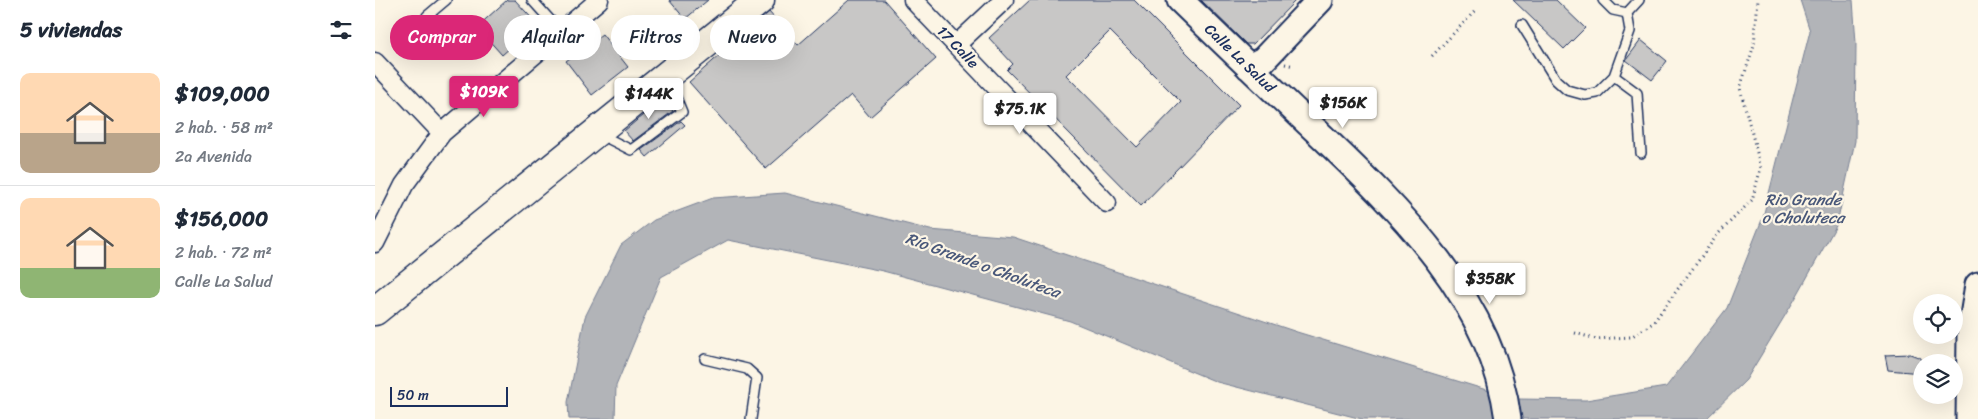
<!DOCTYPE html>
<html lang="es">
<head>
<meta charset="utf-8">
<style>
  :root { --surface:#fff; --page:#f2f2f3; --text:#1f2937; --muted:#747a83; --line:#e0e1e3; --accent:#db2777 }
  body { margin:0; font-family:Sriracha,sans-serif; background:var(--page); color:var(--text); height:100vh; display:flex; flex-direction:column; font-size:19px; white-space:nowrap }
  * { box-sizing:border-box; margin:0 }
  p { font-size:16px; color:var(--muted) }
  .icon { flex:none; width:28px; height:28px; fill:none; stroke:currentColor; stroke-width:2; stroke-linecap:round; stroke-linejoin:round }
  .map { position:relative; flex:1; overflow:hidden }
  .panel { display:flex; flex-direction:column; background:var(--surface); width:375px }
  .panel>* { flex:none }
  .top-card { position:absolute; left:15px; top:15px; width:475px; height:45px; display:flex; gap:10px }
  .buttons { position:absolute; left:1538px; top:294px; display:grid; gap:10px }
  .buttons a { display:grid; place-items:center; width:50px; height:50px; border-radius:50%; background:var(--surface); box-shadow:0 5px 20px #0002; font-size:25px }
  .scale { position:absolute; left:15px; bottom:12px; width:118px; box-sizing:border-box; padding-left:5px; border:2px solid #1b2f5e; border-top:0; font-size:14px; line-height:18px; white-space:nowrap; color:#1b2f5e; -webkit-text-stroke:4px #fcf5e5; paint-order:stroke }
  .price { position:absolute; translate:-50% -42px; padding:0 11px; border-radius:5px; background:#fff; color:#222; font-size:16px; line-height:32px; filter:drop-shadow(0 1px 2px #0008) }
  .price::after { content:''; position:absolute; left:50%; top:30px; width:15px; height:11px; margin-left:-8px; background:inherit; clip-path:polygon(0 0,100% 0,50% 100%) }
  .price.on { background:var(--accent); color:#fff }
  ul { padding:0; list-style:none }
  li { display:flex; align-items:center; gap:15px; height:125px; padding:0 20px }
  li+li { border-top:1px solid var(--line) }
  li span { display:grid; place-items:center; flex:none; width:140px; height:100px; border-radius:10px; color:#555 }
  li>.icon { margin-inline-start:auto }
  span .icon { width:60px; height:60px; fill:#fffc; stroke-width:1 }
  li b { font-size:21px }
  h2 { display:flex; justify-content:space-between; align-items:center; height:60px; padding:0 20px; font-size:21px }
  .pill { padding:0 18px; border-radius:22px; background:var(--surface); box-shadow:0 5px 20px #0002; font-size:18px; line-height:45px }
  .pill.on { background:var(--accent); color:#fff }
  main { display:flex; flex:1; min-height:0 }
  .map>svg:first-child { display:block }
</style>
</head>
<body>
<main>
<section class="panel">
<h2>5 viviendas<svg class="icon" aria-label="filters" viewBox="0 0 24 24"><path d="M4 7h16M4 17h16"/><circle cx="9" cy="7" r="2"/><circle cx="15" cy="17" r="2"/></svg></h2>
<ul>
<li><span style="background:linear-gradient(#ffd9b3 60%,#b9a48a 0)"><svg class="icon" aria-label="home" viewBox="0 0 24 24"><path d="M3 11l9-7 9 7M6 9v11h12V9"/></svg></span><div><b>$109,000</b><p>2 hab. · 58 m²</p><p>2a Avenida</p></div></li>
<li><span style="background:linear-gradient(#ffd9b3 70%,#8fb573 0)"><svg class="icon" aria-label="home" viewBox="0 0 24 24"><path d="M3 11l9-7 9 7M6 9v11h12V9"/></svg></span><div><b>$156,000</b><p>2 hab. · 72 m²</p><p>Calle La Salud</p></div></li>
</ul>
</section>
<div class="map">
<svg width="1603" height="419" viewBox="0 0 1603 419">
  <rect width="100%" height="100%" fill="#fcf5e5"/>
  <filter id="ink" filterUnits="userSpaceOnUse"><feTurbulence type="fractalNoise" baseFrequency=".02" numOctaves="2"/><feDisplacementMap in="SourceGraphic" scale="10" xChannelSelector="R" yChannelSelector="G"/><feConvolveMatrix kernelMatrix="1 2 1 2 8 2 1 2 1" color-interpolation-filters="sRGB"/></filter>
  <g filter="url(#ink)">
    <path fill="#b2b4b8" stroke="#767f94" d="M 1425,0 L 1478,0 L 1481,43 L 1480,141 L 1462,224 L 1420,299 L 1371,380 L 1331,419 L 987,419 L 842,382 L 695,321 L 508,271 L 353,240 L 286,277 L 241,386 L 240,419 L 194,419 L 193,402 L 210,317 L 246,245 L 279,220 L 338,198 L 410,193 L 555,230 L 638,237 L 922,332 L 1141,399 L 1211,400 L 1291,387 L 1352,308 L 1388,217 L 1435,31 Z"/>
    <path fill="#c8c7c6" stroke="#1b2f5e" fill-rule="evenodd" d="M 132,0 L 140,0 L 162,24 L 127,55 L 102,27 Z
      M 294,0 L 333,0 L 310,19 Z
      M 474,0 L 509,0 L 561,59 L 495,117 L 476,95 L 391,169 L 314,82 L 394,12 L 423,45 Z
      M 655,0 L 759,0 L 864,105 L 766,206 L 632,70 L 638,64 L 614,38 ZM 735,31 L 806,102 L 762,147 L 691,75 Z
      M 826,0 L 921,0 L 878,44 L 871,44 Z
      M 1138,0 L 1181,0 L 1210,28 L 1189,49 Z
      M 227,34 L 253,67 L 217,95 L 191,61 Z
      M 1266,40 L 1292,61 L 1277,80 L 1251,60 Z
      M 287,99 L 298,111 L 258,141 L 249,131 Z
      M 306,121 L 310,125 L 272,157 L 266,150 Z
      M 1535,354 L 1546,358 L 1546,373 L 1513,370 L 1510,355 Z"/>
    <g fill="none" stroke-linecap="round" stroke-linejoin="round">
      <defs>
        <path id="lane" d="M 157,0 L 186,32
          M 1228,0 L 1238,10 L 1252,13 L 1264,0
          M 52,16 L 71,0
          M 1147,25 L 1181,80 L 1192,90 L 1210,95 L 1222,93 L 1239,76 L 1255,31 L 1252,13
          M 1239,76 L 1262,93 L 1266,153
          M 224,134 L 256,150 L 307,112 L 293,78
          M 330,359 L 372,369 L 382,378 L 376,419"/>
        <path id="street" d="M 538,0 L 732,203
          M 581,45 L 629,0
          M 0,62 L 67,133
          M 0,243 L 29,185 L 67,133 L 224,0"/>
        <path id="secondary" d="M 805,0 C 847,41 890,82 933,123 C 1019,205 1117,295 1133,419
          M 874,67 L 888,60 L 945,0
          M 1594,419 L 1595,335 L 1603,285"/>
        <path id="primary" d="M 0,311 L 385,0"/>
      </defs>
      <use href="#lane" stroke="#1b2f5e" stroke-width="12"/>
      <use href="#street" stroke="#1b2f5e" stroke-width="21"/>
      <use href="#secondary" stroke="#1b2f5e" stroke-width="29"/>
      <use href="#primary" stroke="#1b2f5e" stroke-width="31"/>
      <path stroke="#1b2f5e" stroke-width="3" stroke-dasharray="1 4" stroke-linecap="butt" d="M 1057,56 L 1101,10
        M 910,64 L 919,66
        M 1200,333 L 1221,339 L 1256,337 L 1278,323 L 1343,234 L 1377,200 L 1386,168 L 1365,88 L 1379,45 L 1383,0"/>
      <use href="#lane" stroke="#fcf5e5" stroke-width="9"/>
      <use href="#street" stroke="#fcf5e5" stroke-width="18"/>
      <use href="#secondary" stroke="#fcf5e5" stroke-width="25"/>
      <use href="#primary" stroke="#fcf5e5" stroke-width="28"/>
    </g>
  </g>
  <g text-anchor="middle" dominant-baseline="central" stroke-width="4.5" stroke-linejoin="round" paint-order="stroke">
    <g font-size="15" fill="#1b2f5e" stroke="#fcf5e5">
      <text transform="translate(583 47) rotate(46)">17 Calle</text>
      <text transform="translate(865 58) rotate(44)">Calle La Salud</text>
    </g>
    <g font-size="16" font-style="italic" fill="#485779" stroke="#fcf5e5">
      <text x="1428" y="199">Rio Grande<tspan x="1428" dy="18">o Choluteca</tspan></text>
      <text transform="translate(608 265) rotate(20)">Río Grande o Choluteca</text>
    </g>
  </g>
</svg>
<div class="buttons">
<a><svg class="icon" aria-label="locate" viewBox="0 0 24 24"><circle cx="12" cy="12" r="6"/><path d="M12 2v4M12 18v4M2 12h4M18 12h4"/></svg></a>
<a><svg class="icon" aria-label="layers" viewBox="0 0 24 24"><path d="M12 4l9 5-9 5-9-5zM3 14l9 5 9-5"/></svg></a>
</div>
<div class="scale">50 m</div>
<b class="price on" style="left:109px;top:118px">$109K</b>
<b class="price" style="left:274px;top:120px">$144K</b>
<b class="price" style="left:968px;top:129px">$156K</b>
<b class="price" style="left:645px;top:135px">$75.1K</b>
<b class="price" style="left:1115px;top:305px">$358K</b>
<div class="top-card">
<a class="pill on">Comprar</a>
<a class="pill">Alquilar</a>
<a class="pill">Filtros</a>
<a class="pill">Nuevo</a>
</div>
</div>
</main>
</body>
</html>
